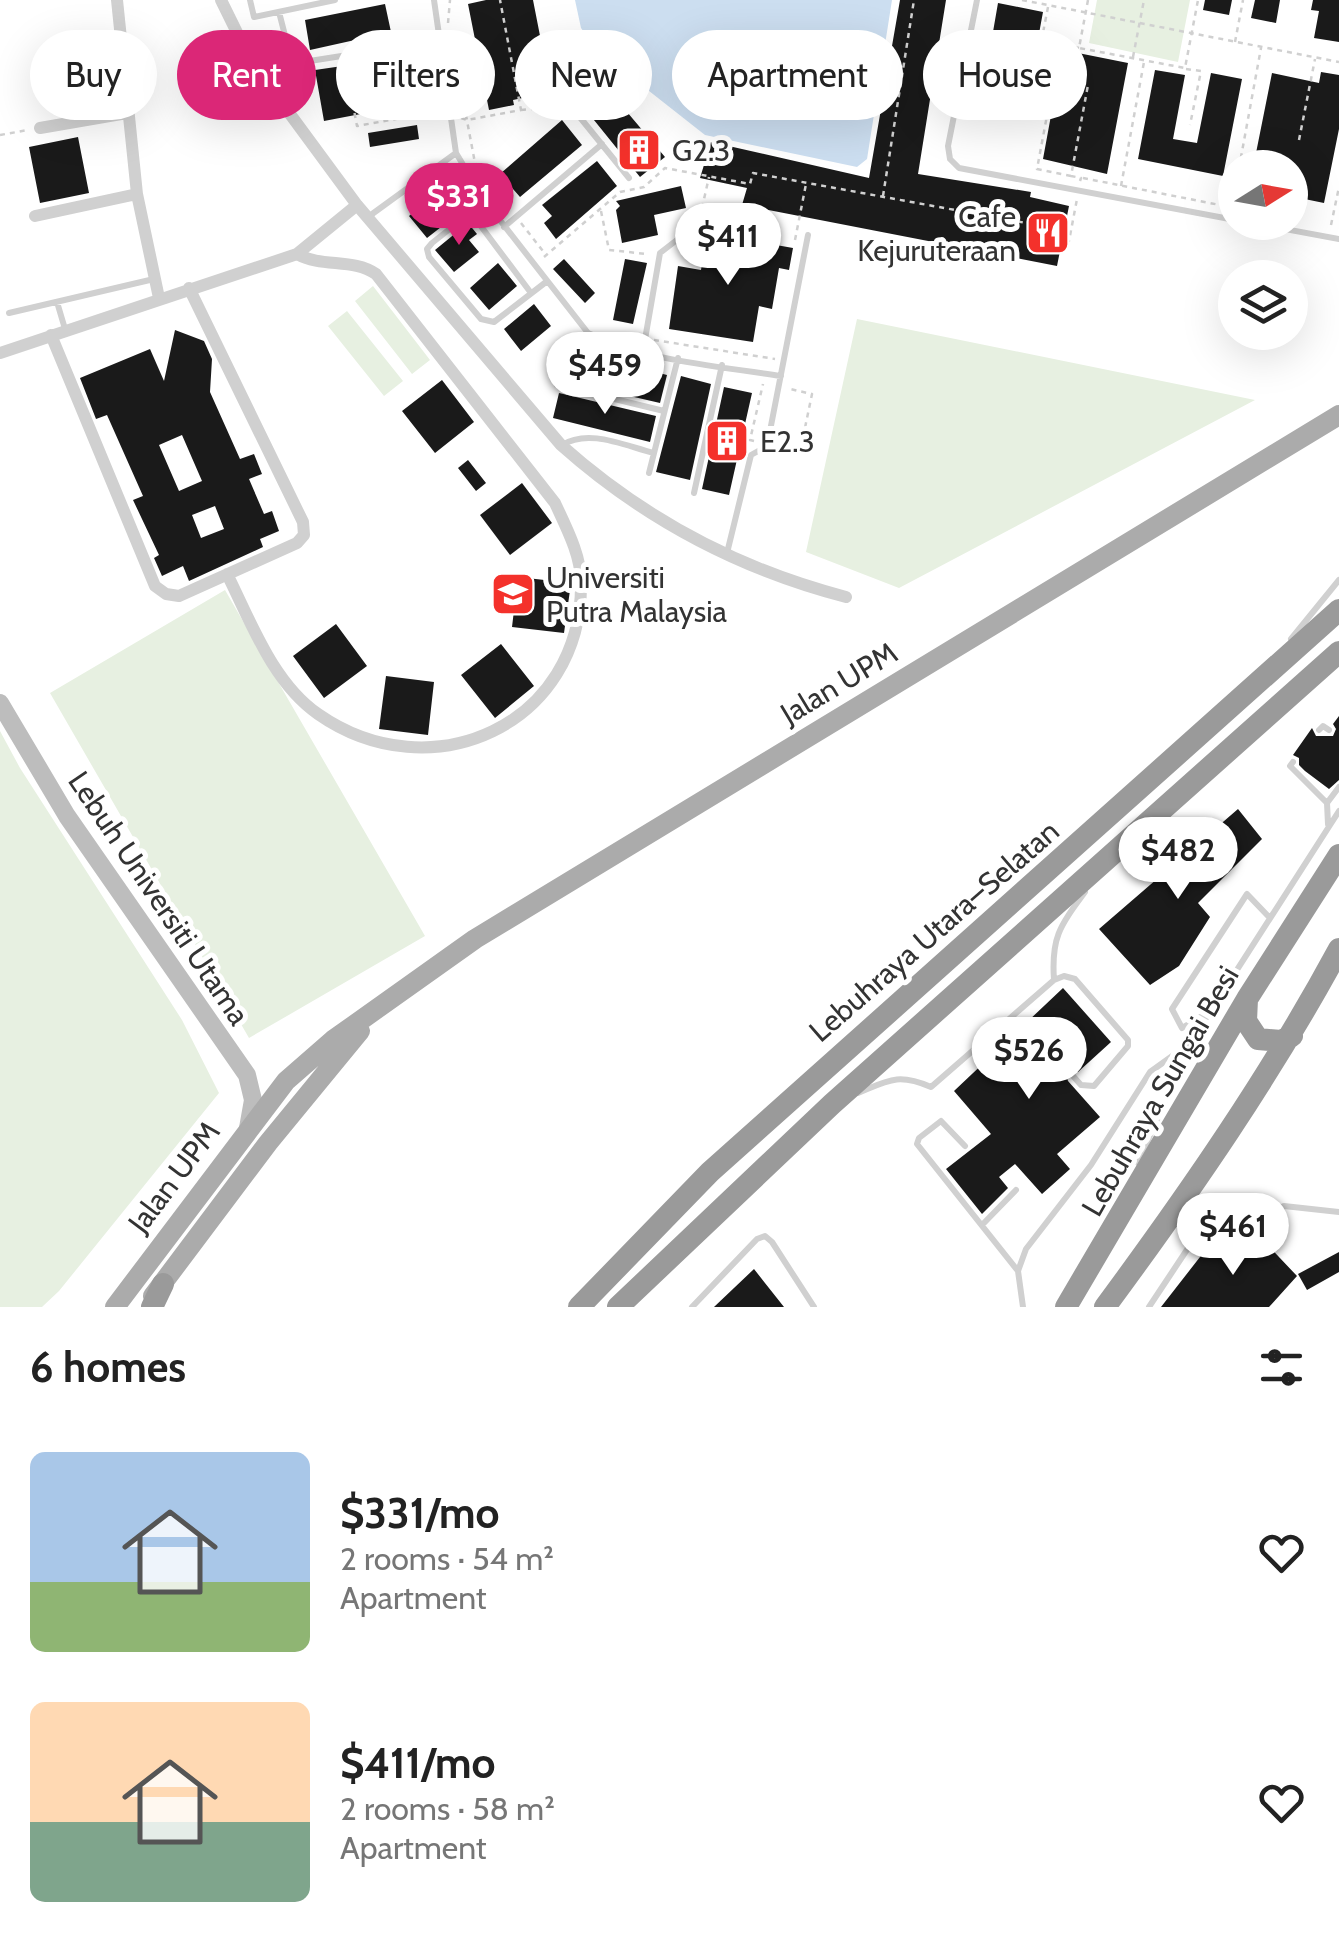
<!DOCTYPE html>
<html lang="en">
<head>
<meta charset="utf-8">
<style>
  :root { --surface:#fff; --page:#f6f6f6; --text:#222; --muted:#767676; --accent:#db2777 }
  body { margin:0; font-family:Cabin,sans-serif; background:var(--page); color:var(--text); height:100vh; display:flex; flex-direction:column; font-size:38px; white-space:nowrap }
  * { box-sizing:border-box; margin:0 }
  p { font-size:32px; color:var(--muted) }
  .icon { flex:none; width:55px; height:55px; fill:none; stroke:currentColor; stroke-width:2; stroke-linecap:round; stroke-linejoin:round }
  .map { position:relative; height:1307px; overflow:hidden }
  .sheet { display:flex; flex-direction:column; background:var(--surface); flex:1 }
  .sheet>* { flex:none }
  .hud { position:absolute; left:30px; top:30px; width:1280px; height:90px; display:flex; gap:20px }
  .needle { width:65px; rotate:79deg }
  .controls { position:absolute; left:1218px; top:150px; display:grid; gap:20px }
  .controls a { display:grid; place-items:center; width:90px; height:90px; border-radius:50%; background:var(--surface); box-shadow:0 10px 40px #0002; font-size:50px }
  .price { position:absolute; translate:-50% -85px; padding:0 22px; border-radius:35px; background:#fff; color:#222; font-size:32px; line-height:65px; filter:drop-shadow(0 2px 5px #0008) }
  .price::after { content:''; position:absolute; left:50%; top:60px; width:30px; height:22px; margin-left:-15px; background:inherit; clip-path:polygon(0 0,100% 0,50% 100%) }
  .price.selected { background:var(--accent); color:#fff }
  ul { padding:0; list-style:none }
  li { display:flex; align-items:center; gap:30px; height:250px; padding:0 30px }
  li span { display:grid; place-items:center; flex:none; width:280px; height:200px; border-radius:15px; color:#555 }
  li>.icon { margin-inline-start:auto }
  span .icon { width:120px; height:120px; fill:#fffc; stroke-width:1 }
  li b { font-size:42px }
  h2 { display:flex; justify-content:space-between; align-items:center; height:120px; padding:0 30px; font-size:42px }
  .chip { padding:0 35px; border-radius:45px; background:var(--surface); box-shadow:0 10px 40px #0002; font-size:35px; line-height:90px }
  .chip.selected { background:var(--accent); color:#fff }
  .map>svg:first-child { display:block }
</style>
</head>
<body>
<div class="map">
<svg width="1339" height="1307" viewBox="0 0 1339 1307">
  <rect width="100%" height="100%" fill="#fff"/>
  <path fill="#e7f0e1" d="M 1097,0 L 1190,0 L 1178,62 L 1089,43 Z
    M 373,286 L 430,360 L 412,374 L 355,301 Z
    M 347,311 L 403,381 L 384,396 L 328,326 Z
    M 857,319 L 1255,400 L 899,588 L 806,552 Z
    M 225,590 L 425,936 L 249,1038 L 50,693 Z
    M 0,731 L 20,768 L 182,1020 L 219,1093 L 59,1291 L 42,1307 L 0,1307 Z"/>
  <path fill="#ccdef0" d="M 575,0 L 892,0 L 867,159 L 857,167 L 705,135 L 597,50 L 581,28 Z"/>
  <path fill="#1a1a1a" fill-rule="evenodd" d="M 486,0 L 533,0 L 551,92 L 513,100 L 514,105 L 489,110 L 468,4 Z
    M 900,0 L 946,0 L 918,174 L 1031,192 L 1030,197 L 1069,206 L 1057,266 L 742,205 L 747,188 L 700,178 L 711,142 L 869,178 Z
    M 1205,0 L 1232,0 L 1229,15 L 1203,10 Z
    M 1255,0 L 1280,0 L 1276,23 L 1251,18 Z
    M 1313,0 L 1339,0 L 1339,42 L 1314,38 L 1319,11 L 1311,10 Z
    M 998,3 L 1043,12 L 1025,109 L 981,101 Z
    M 385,4 L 391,32 L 310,50 L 305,20 Z
    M 1063,50 L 1128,63 L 1107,174 L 1043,159 Z
    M 423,53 L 432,100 L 405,105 L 395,58 Z
    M 377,61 L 382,61 L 392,108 L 324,121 L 315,70 Z
    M 1155,70 L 1185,75 L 1173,139 L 1197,143 L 1211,73 L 1242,79 L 1223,176 L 1138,159 Z
    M 1321,72 L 1339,75 L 1339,129 L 1324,203 L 1290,196 L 1290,168 L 1253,168 L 1272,73 L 1319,83 Z
    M 595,74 L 665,157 L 640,177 L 577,99 L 582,94 L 578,90 Z
    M 562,120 L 582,145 L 520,197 L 500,174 Z
    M 417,125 L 419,139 L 370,147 L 368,133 Z
    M 78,137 L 89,193 L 40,203 L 29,147 Z
    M 597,161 L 617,186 L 556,239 L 544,223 L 552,216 L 542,205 Z
    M 681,186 L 686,208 L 654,215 L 658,235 L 622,243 L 616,210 L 620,206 L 616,201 Z
    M 441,189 L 459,213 L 427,238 L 409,216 Z
    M 468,223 L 477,234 L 469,240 L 479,252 L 454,272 L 435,250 Z
    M 707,233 L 793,248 L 789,270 L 779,268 L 772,309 L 759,306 L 753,342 L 669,329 L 678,266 L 701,270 Z
    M 564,259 L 595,293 L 585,303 L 553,269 Z
    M 625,259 L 647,263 L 633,324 L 613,320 Z
    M 498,263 L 517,286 L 489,310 L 470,288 Z
    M 534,304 L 551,326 L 521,351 L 504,329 Z
    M 175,330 L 204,341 L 212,359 L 210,392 L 240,459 L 254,454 L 262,474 L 249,479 L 264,514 L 272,511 L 279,531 L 260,539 L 263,547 L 189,581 L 183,566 L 162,576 L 154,558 L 159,555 L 133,500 L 143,496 L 107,415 L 96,419 L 80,378 L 150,349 L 164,381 ZM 182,435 L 202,481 L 179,491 L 159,445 ZM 215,506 L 224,529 L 201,538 L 192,515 Z
    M 560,348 L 667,375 L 660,403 L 552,378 Z
    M 681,376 L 711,384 L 690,480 L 656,472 Z
    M 442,380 L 474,422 L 435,453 L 402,411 Z
    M 724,387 L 752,393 L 729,495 L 702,489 Z
    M 559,393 L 656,416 L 650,442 L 553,418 Z
    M 468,460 L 486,483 L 476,491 L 458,468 Z
    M 522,483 L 552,523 L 510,555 L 480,515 Z
    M 518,577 L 571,583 L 564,633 L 512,627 Z
    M 336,624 L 367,666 L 324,698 L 293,656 Z
    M 501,644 L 534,686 L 495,718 L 461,675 Z
    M 386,676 L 434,682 L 428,735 L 379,729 Z
    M 1339,716 L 1339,780 L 1329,789 L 1305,771 L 1299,765 L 1299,758 L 1293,755 L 1312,728 L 1316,736 L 1333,736 L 1336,729 L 1333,724 Z
    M 1238,809 L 1262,839 L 1198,903 L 1210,917 L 1179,966 L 1150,985 L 1099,929 Z
    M 1063,988 L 1111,1042 L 1078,1072 L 1071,1070 L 1066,1075 L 1068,1081 L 1100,1117 L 1057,1154 L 1070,1169 L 1042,1194 L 1015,1164 L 999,1177 L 1008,1188 L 982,1214 L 946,1169 L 991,1134 L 954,1091 Z
    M 1223,1233 L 1246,1250 L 1259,1236 L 1297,1276 L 1269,1307 L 1161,1307 L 1207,1248 L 1210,1251 Z
    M 1339,1252 L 1339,1272 L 1307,1290 L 1298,1274 Z
    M 754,1269 L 784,1307 L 714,1307 Z"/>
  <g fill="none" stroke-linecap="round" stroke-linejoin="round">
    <path stroke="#d0d0d0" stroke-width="2.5" stroke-dasharray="5 5" stroke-linecap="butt" d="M 1022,0 L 1339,62
      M 1088,0 L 1079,48 L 1185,68 L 1198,0
      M 1048,7 L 1035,74 L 1054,78 L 1037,169 L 1071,176
      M 448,23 L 450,0
      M 451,36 L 475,163 L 510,209
      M 1235,42 L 1243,0
      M 1079,48 L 1061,44 L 1054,78 L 1088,85 L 1071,176 L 1081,178 L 1080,181
      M 1133,57 L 1144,0
      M 345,64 L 357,126 L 440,111
      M 1186,69 L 1201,71 L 1190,125
      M 521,110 L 562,106
      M 461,118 L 467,120 L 521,110 L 500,0
      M 0,135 L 28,130
      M 1299,140 L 1315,59
      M 1239,168 L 1261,48
      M 1083,178 L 1235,208
      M 1121,186 L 1144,62
      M 883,196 L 914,0
      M 1232,207 L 1235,189
      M 702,208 L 709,177
      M 601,211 L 609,250 L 647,254
      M 521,223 L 546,255
      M 1331,225 L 1339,187
      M 795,240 L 806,184
      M 544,257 L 620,192 L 644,187 L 665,168 L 750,184 L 753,173 L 1048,227 L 1046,237 L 1069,241 L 1077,199
      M 654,340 L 775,359
      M 754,441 L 750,440 L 763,384
      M 776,446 L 800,452 L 812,394 L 790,389"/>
    <path stroke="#d0d0d0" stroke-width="6" d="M 250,0 L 254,17 L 335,0
      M 434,0 L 456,153 L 485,201 L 588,333 C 646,361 718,366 781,376
      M 977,0 L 948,146 L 950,159 L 959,168 L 1235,220
      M 279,12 L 290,55 L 297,63 L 386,49 L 398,104
      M 574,110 L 629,178
      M 485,201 L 432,243 L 427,249 L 429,257 L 481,319 L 494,322 L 546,282
      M 471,213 L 531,293
      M 368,217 L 456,153
      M 1247,222 L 1339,239
      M 504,227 L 602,144
      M 57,302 L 65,329
      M 9,313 L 154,279
      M 643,351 L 660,253 L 704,219 L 716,221
      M 557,385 L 664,411
      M 562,445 C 589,428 625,446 654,453
      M 649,473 L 678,358
      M 694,493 L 722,365
      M 727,553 L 751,455 L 760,450 L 769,436 L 808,235
      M 1291,639 L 1339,580
      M 1319,730 L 1323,726 L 1329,730
      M 1293,762 L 1290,766 L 1327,803
      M 1328,824 L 1327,803 L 1339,787
      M 1054,980 C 1051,937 1060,926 1085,892
      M 1207,1013 L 1182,1028 L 1172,1009 L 1247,894 L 1269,917
      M 858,1093 C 889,1080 898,1073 931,1087 L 1054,980 L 1064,976 L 1075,979 L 1128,1040 L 1128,1046 L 1094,1086 L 1081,1085 L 1073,1076
      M 965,1146 L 941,1121 L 919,1138 L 917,1144 L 1018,1271
      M 1138,1163 L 1190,1043 L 1339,811
      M 1182,1206 L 1206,1221 L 1235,1225 L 1251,1224 L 1284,1206 L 1339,1212
      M 982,1225 L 1016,1190
      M 692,1307 L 757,1239 L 765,1236 L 772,1242 L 814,1307
      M 1023,1307 L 1018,1271 L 1026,1249 L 1091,1165 L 1150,1072 L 1189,1044
      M 1149,1307 L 1206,1221"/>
    <path stroke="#d0d0d0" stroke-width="12" d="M 117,0 L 137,194 L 159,298
      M 221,0 L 251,61 L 357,205 L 561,445 C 644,519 738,569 846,597
      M 40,128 L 127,113
      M 35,216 L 137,194
      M 51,335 L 155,586 L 166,594 L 179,596 L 297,543 L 304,535 L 303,522 L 189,288
      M 0,353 L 297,254 L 357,205
      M 227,574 C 251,622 273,683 318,714 C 431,793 583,725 581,582 C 581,555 566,527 555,503 L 376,274 C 353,258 322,268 297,254"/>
    <path stroke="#bdbdbd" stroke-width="18" d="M 0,703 L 67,816 L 247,1075 L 253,1100 L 248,1128"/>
    <path stroke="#ababab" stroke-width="20" d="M 153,1296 L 268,1143 L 360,1031
      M 115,1307 L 286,1081 L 333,1040 L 475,939 L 1339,415"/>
    <path stroke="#9a9a9a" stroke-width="22" d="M 1247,999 L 1246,1021 L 1258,1039 L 1281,1041 L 1292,1036
      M 152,1307 L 163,1284
      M 579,1307 L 710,1172 L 1339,610
      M 618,1307 L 832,1104 L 1339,652
      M 1066,1307 L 1247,999 L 1339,855
      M 1105,1307 C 1190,1192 1271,1075 1339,949"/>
  </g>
  <defs>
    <symbol id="building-square" viewBox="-11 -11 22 22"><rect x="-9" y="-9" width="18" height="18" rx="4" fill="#f4312b" stroke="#fff"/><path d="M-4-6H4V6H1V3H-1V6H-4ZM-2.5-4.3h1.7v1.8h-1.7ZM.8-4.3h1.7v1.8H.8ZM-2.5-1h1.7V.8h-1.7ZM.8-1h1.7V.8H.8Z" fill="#fff"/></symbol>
    <symbol id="restaurant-square" viewBox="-11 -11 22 22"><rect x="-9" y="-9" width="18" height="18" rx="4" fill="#f4312b" stroke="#fff"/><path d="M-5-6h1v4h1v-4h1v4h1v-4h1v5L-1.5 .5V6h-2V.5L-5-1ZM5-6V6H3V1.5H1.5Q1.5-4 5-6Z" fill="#fff"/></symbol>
    <symbol id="university-square" viewBox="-11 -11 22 22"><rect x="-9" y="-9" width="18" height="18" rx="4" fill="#f4312b" stroke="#fff"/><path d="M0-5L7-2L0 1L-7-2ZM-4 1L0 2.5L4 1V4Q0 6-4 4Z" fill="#fff"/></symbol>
  </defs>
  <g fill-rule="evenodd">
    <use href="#building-square" x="614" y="125" width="50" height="50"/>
    <use href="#restaurant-square" x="1023" y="208" width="50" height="50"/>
    <use href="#building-square" x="702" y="416" width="50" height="50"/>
    <use href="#university-square" x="488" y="569" width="50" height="50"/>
  </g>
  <g text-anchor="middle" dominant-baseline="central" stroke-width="10" stroke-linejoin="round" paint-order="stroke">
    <g font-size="30" fill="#333" stroke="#fff" text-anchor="start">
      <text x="672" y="150">G2.3</text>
      <text x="1016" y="216" text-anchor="end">Cafe<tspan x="1016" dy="34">Kejuruteraan</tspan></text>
      <text x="760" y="441">E2.3</text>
      <text x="546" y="577">Universiti<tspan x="546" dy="34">Putra Malaysia</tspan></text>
    </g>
    <g font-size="30" fill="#333" stroke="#fff">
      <text transform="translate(839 683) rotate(-31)">Jalan UPM</text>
      <text transform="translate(159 898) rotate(56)">Lebuh Universiti Utama</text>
      <text transform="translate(934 931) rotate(-41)">Lebuhraya Utara–Selatan</text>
      <text transform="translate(1160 1091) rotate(-60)">Lebuhraya Sungai Besi</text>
      <text transform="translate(174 1177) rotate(-53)">Jalan UPM</text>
    </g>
  </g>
</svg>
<div class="controls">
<a><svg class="needle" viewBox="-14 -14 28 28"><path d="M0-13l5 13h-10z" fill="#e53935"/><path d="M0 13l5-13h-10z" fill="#767676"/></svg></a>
<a><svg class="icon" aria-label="layers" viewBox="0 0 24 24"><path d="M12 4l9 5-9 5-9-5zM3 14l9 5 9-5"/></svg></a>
</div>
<b class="price selected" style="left:459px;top:248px">$331</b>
<b class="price" style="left:728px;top:288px">$411</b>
<b class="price" style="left:605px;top:417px">$459</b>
<b class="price" style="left:1178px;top:902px">$482</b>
<b class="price" style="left:1029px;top:1102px">$526</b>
<b class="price" style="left:1233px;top:1278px">$461</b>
<div class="hud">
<a class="chip">Buy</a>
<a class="chip selected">Rent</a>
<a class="chip">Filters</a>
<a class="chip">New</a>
<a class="chip">Apartment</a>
<a class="chip">House</a>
</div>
</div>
<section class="sheet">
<h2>6 homes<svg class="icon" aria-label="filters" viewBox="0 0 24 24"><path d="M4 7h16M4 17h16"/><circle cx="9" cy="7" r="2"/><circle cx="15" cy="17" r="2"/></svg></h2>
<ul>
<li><span style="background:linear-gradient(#a9c7e8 65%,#8fb573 0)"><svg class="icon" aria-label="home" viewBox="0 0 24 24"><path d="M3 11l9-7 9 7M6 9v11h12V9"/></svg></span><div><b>$331/mo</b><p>2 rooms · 54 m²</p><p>Apartment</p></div><svg class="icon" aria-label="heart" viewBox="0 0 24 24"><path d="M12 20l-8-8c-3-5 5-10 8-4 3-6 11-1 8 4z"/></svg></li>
<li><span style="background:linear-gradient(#ffd9b3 60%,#7fa58c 0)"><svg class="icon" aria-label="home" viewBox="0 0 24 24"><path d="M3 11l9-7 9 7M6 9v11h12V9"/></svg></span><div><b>$411/mo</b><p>2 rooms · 58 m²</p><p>Apartment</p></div><svg class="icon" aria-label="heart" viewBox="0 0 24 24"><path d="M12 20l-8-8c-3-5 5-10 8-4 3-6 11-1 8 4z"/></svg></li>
</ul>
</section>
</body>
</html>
